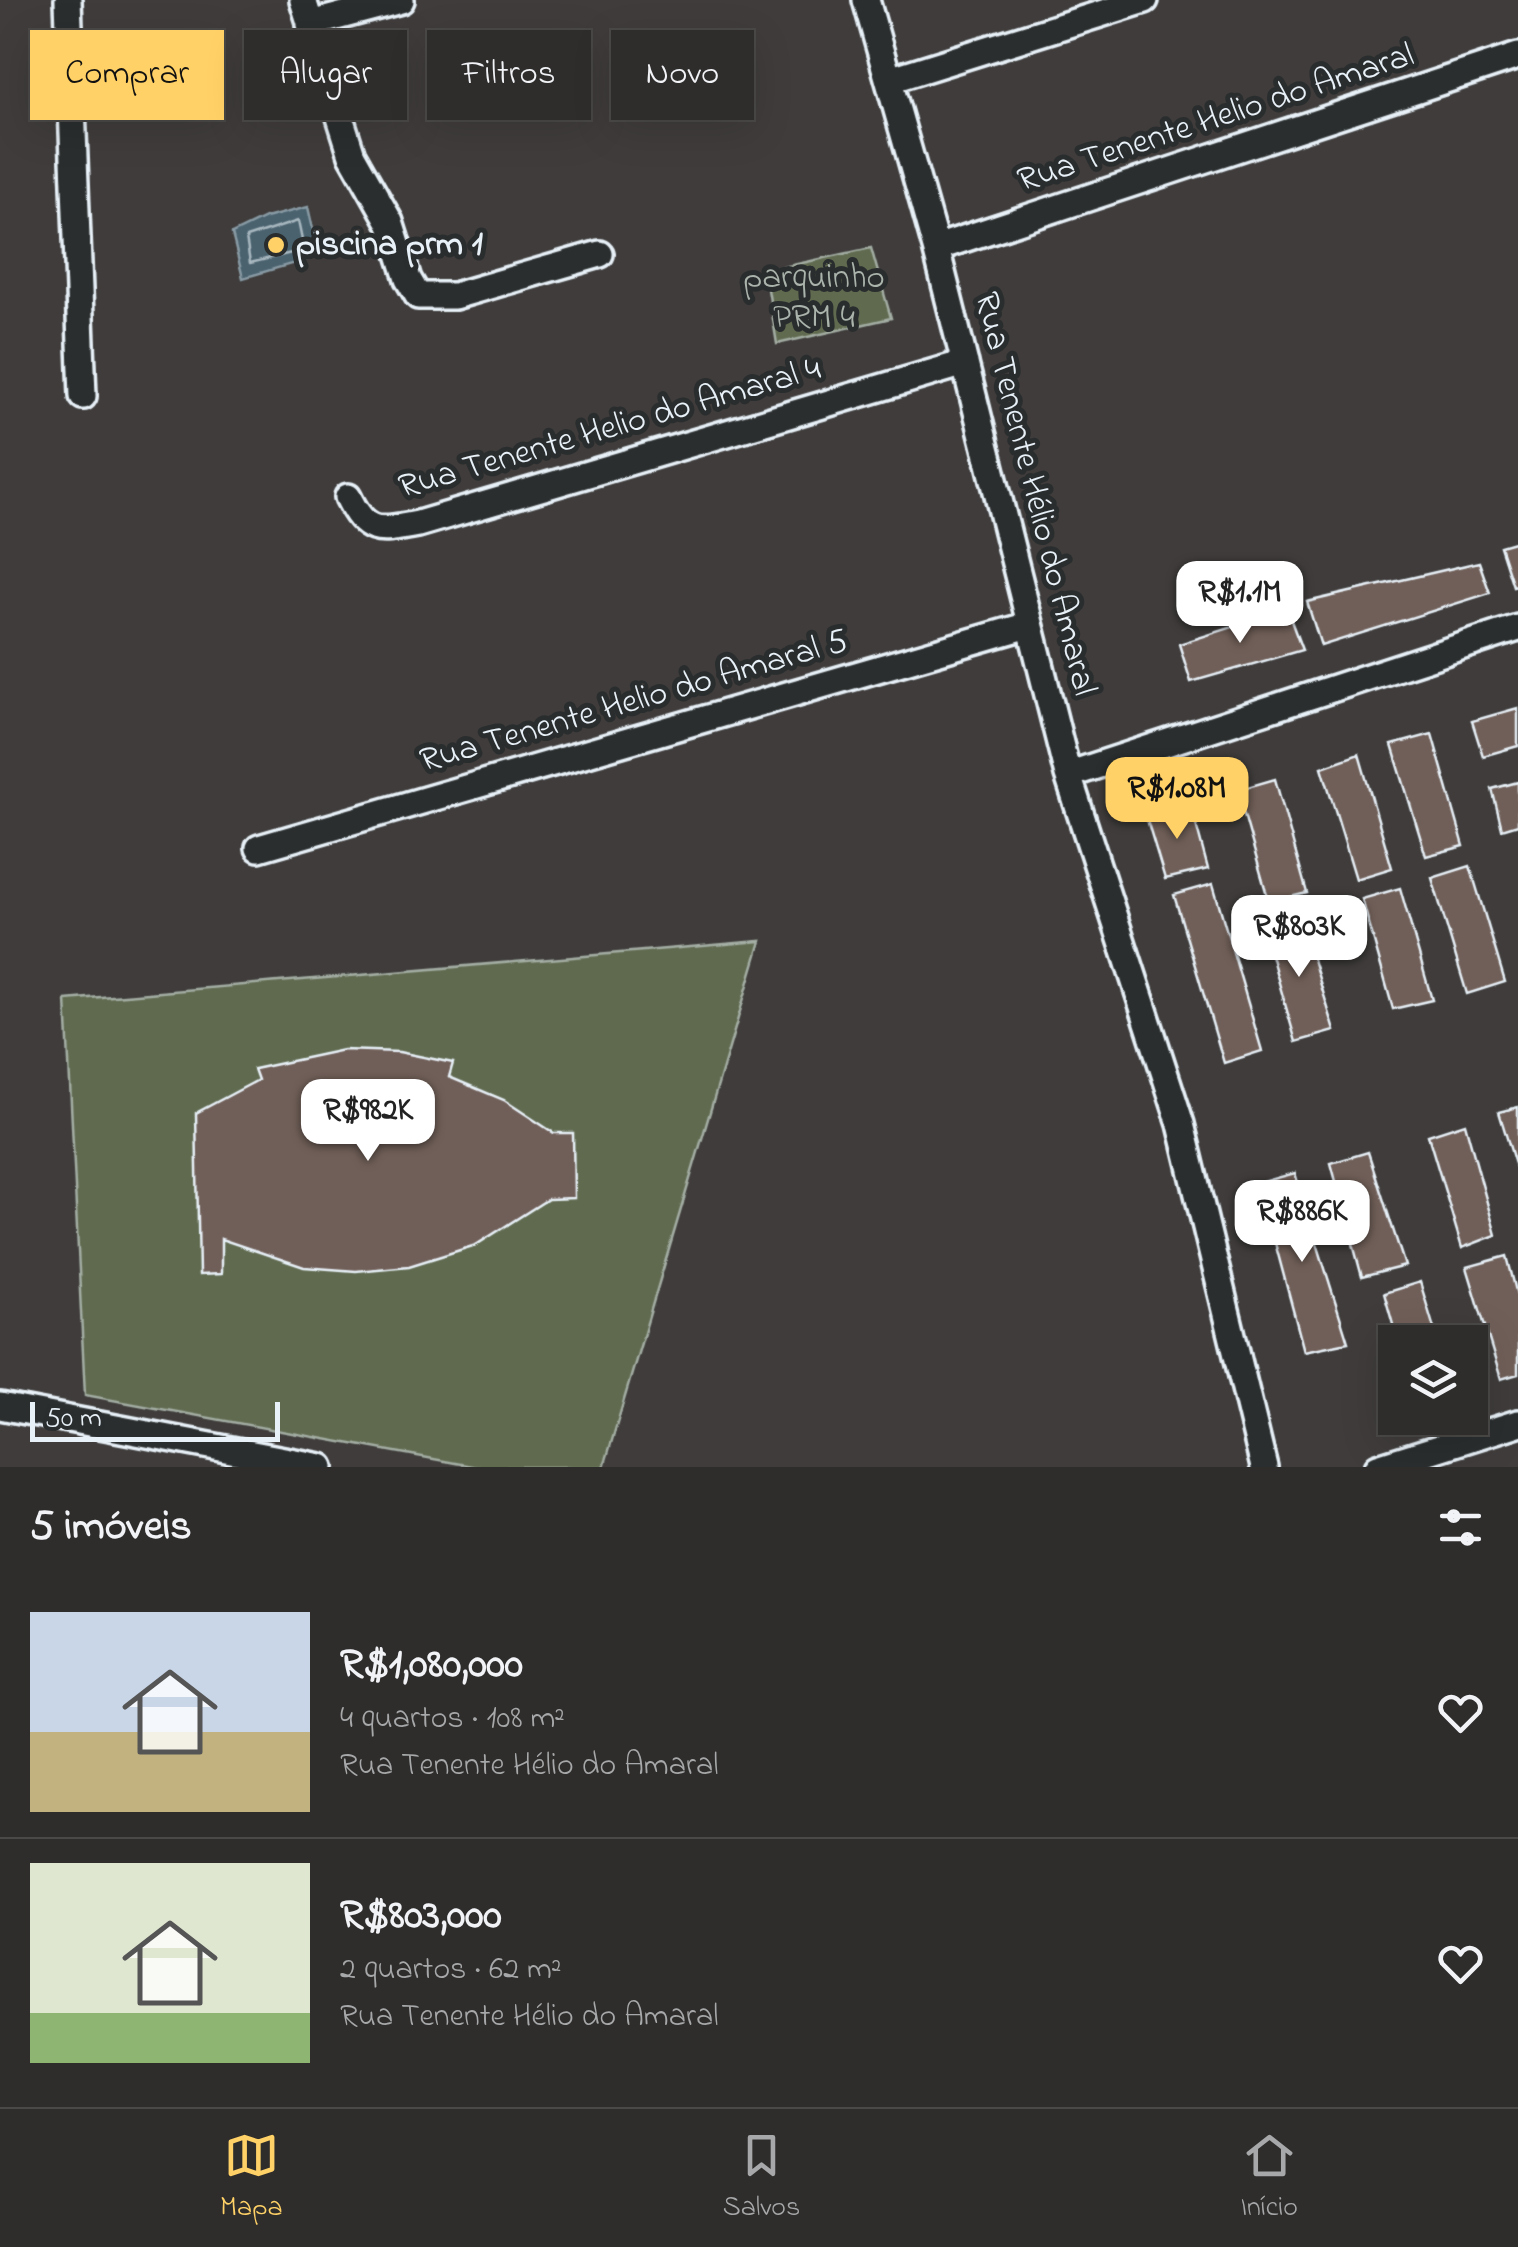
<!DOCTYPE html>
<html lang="pt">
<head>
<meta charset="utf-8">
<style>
  :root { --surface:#2f2d2c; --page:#3b3938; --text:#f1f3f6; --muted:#a7a8a9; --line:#4a4948; --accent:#ffd166 }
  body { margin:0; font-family:"Indie Flower",sans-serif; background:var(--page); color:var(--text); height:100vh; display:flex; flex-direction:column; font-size:38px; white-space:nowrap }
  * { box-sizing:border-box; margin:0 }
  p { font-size:32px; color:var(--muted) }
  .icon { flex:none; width:55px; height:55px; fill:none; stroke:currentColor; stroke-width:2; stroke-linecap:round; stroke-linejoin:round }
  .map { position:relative; height:1467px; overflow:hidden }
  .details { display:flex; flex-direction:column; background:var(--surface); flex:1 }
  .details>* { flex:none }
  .banner { position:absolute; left:30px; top:30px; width:1000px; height:90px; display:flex; gap:20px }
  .tools { position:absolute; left:1378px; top:1325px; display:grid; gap:20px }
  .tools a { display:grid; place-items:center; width:110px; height:110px; border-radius:0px; background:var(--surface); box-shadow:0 10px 40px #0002,0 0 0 2px var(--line); font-size:50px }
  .scale { position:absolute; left:30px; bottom:25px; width:250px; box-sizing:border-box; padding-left:10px; border:5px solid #e8f1f8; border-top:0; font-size:28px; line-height:35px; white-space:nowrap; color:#e8f1f8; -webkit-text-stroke:8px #2a2d2e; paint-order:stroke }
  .price { position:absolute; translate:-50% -85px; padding:0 22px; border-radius:20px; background:#fff; color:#222; font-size:32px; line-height:65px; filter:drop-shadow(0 2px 5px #0008) }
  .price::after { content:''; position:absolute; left:50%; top:60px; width:30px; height:22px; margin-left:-15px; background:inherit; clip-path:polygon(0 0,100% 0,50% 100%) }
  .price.active { background:var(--accent); color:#111 }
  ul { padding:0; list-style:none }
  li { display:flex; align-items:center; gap:30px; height:250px; padding:0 30px }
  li+li { border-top:2px solid var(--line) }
  li span { display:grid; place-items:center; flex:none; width:280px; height:200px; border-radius:0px; color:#555 }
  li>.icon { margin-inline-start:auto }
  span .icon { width:120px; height:120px; fill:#fffc; stroke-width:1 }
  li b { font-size:42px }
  h2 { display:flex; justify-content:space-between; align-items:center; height:120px; padding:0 30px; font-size:42px }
  .chip { padding:0 35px; border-radius:0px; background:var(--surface); box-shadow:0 10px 40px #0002,0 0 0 2px var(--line); font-size:35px; line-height:90px }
  .chip.active { background:var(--accent); color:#111 }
  .menu { display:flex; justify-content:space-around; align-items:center; height:140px; border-top:2px solid var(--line); background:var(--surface); font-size:28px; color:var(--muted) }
  .menu a { display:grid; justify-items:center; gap:5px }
  .menu .active { color:var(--accent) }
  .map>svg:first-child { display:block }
</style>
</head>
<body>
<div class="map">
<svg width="1518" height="1467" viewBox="0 0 1518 1467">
  <rect width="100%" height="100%" fill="#3f3c3b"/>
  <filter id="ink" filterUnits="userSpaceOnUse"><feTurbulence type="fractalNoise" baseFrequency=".01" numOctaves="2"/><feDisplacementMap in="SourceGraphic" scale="20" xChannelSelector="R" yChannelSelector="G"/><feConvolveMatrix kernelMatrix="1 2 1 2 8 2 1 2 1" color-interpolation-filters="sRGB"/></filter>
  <g filter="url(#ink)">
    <path fill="#616a50" stroke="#a4aea4" stroke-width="2.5" d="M 871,248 L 891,318 L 777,344 L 765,271 Z
      M 761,941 L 604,1467 L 477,1467 L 85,1395 L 66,1000 Z"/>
    <path fill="#4a626e" stroke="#899ba5" stroke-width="2.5" d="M 308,207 L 319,256 L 243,278 L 232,234 L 265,218 Z"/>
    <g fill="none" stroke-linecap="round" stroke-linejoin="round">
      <path stroke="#a9b8c1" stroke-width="2.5" d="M 298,221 L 304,250 L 250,263 L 246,238 Z"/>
    </g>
    <path fill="#705e58" stroke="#e8f1f8" stroke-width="2.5" d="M 1518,541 L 1518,585 L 1513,586 L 1500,546 Z
      M 1479,562 L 1490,593 L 1321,646 L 1307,602 Z
      M 1287,610 L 1302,650 L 1191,682 L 1179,644 Z
      M 1518,708 L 1518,746 L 1483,756 L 1472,721 Z
      M 1432,734 L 1464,846 L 1426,856 L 1392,745 Z
      M 1359,754 L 1392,868 L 1356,879 L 1322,767 Z
      M 1275,779 L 1307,893 L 1269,902 L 1237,790 Z
      M 1518,782 L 1518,824 L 1502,829 L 1492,789 Z
      M 1191,806 L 1208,869 L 1165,879 L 1145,813 Z
      M 1470,866 L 1505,982 L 1467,994 L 1432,878 Z
      M 1213,884 L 1262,1051 L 1224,1063 L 1174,895 Z
      M 1400,888 L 1432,1000 L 1393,1009 L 1362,899 Z
      M 1300,917 L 1335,1031 L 1296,1042 L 1263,927 Z
      M 343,1050 L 399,1052 L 453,1063 L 449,1077 L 504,1100 L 554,1133 L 573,1133 L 574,1198 L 548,1199 L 476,1245 L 409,1266 L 356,1271 L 304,1267 L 221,1239 L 221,1274 L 199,1275 L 196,1113 L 258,1080 L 254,1069 Z
      M 1518,1107 L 1518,1174 L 1499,1112 Z
      M 1465,1123 L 1496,1235 L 1462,1248 L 1428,1135 Z
      M 1368,1152 L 1405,1266 L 1362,1277 L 1331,1163 Z
      M 1295,1173 L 1348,1342 L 1304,1351 L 1259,1183 Z
      M 1507,1256 L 1518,1299 L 1518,1374 L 1501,1379 L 1467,1267 Z
      M 1420,1282 L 1438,1342 L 1398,1342 L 1384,1293 Z"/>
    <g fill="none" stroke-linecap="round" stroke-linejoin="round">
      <defs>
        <path id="street" d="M 68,0 L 83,396
          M 303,0 L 352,155 L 390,222 L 408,279 L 418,296 L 454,296 L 600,254
          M 866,0 L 936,248 L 1068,775 L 1181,1124 L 1264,1467
          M 310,24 L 401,0
          M 889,80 L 1145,0
          M 936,248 L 1518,56
          M 348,497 C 367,536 379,531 418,524 L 965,363
          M 1068,775 L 1518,628
          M 259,848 L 1029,625
          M 0,1406 L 321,1467
          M 1378,1467 L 1518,1423"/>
      </defs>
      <use href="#street" stroke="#e8f1f8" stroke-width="32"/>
      <use href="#street" stroke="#2a2d2e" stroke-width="25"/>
    </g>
  </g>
  <circle fill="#ffd166" stroke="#2a2d2e" stroke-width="4" cx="276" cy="245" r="10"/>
  <g text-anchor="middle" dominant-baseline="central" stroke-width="10" stroke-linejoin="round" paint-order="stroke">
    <g font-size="35" fill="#e8f1f8" stroke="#2a2d2e">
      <text transform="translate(1216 119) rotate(-18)">Rua Tenente Helio do Amaral</text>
      <text transform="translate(610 429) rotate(-16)">Rua Tenente Helio do Amaral 4</text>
      <text transform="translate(1034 494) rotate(76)">Rua Tenente Hélio do Amaral</text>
      <text transform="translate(634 702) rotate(-16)">Rua Tenente Helio do Amaral 5</text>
    </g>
    <g font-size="35" font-weight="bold" fill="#e8f1f8" stroke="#2a2d2e" text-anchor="start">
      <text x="296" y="245">piscina prm 1</text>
    </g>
    <g font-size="35" fill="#abb4ac" stroke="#2a2d2e">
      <text x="814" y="278">parquinho<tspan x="814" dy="40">PRM 4</tspan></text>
    </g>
  </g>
</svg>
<div class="tools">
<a><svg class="icon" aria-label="layers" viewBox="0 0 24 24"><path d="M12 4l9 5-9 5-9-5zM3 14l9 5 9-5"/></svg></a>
</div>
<div class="scale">50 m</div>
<b class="price" style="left:1240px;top:646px">R$1.1M</b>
<b class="price active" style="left:1177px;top:842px">R$1.08M</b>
<b class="price" style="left:1299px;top:980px">R$803K</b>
<b class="price" style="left:368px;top:1164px">R$982K</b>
<b class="price" style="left:1302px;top:1265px">R$886K</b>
<div class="banner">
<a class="chip active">Comprar</a>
<a class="chip">Alugar</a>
<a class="chip">Filtros</a>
<a class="chip">Novo</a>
</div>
</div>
<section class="details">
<h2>5 imóveis<svg class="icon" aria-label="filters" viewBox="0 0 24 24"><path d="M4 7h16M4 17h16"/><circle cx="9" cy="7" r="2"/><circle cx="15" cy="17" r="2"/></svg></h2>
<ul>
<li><span style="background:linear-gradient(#c9d6e8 60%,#c2b280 0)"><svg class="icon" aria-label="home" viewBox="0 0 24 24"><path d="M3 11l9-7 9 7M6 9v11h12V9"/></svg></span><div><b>R$1,080,000</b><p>4 quartos · 108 m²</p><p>Rua Tenente Hélio do Amaral</p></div><svg class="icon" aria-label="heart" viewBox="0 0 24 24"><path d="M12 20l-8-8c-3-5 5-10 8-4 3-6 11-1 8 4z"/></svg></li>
<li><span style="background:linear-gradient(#dfe7d0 75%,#8fb573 0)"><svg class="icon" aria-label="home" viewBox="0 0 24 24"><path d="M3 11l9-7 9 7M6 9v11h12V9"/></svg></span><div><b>R$803,000</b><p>2 quartos · 62 m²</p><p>Rua Tenente Hélio do Amaral</p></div><svg class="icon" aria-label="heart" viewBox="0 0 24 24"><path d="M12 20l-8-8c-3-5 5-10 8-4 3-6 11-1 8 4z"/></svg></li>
</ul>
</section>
<nav class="menu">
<a class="active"><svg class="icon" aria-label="map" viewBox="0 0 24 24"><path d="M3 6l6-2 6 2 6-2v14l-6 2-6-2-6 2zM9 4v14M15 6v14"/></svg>Mapa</a>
<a><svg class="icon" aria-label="saved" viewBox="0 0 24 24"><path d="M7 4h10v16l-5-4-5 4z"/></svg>Salvos</a>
<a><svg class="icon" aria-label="home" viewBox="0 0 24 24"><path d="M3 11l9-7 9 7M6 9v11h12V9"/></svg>Início</a>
</nav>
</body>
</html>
